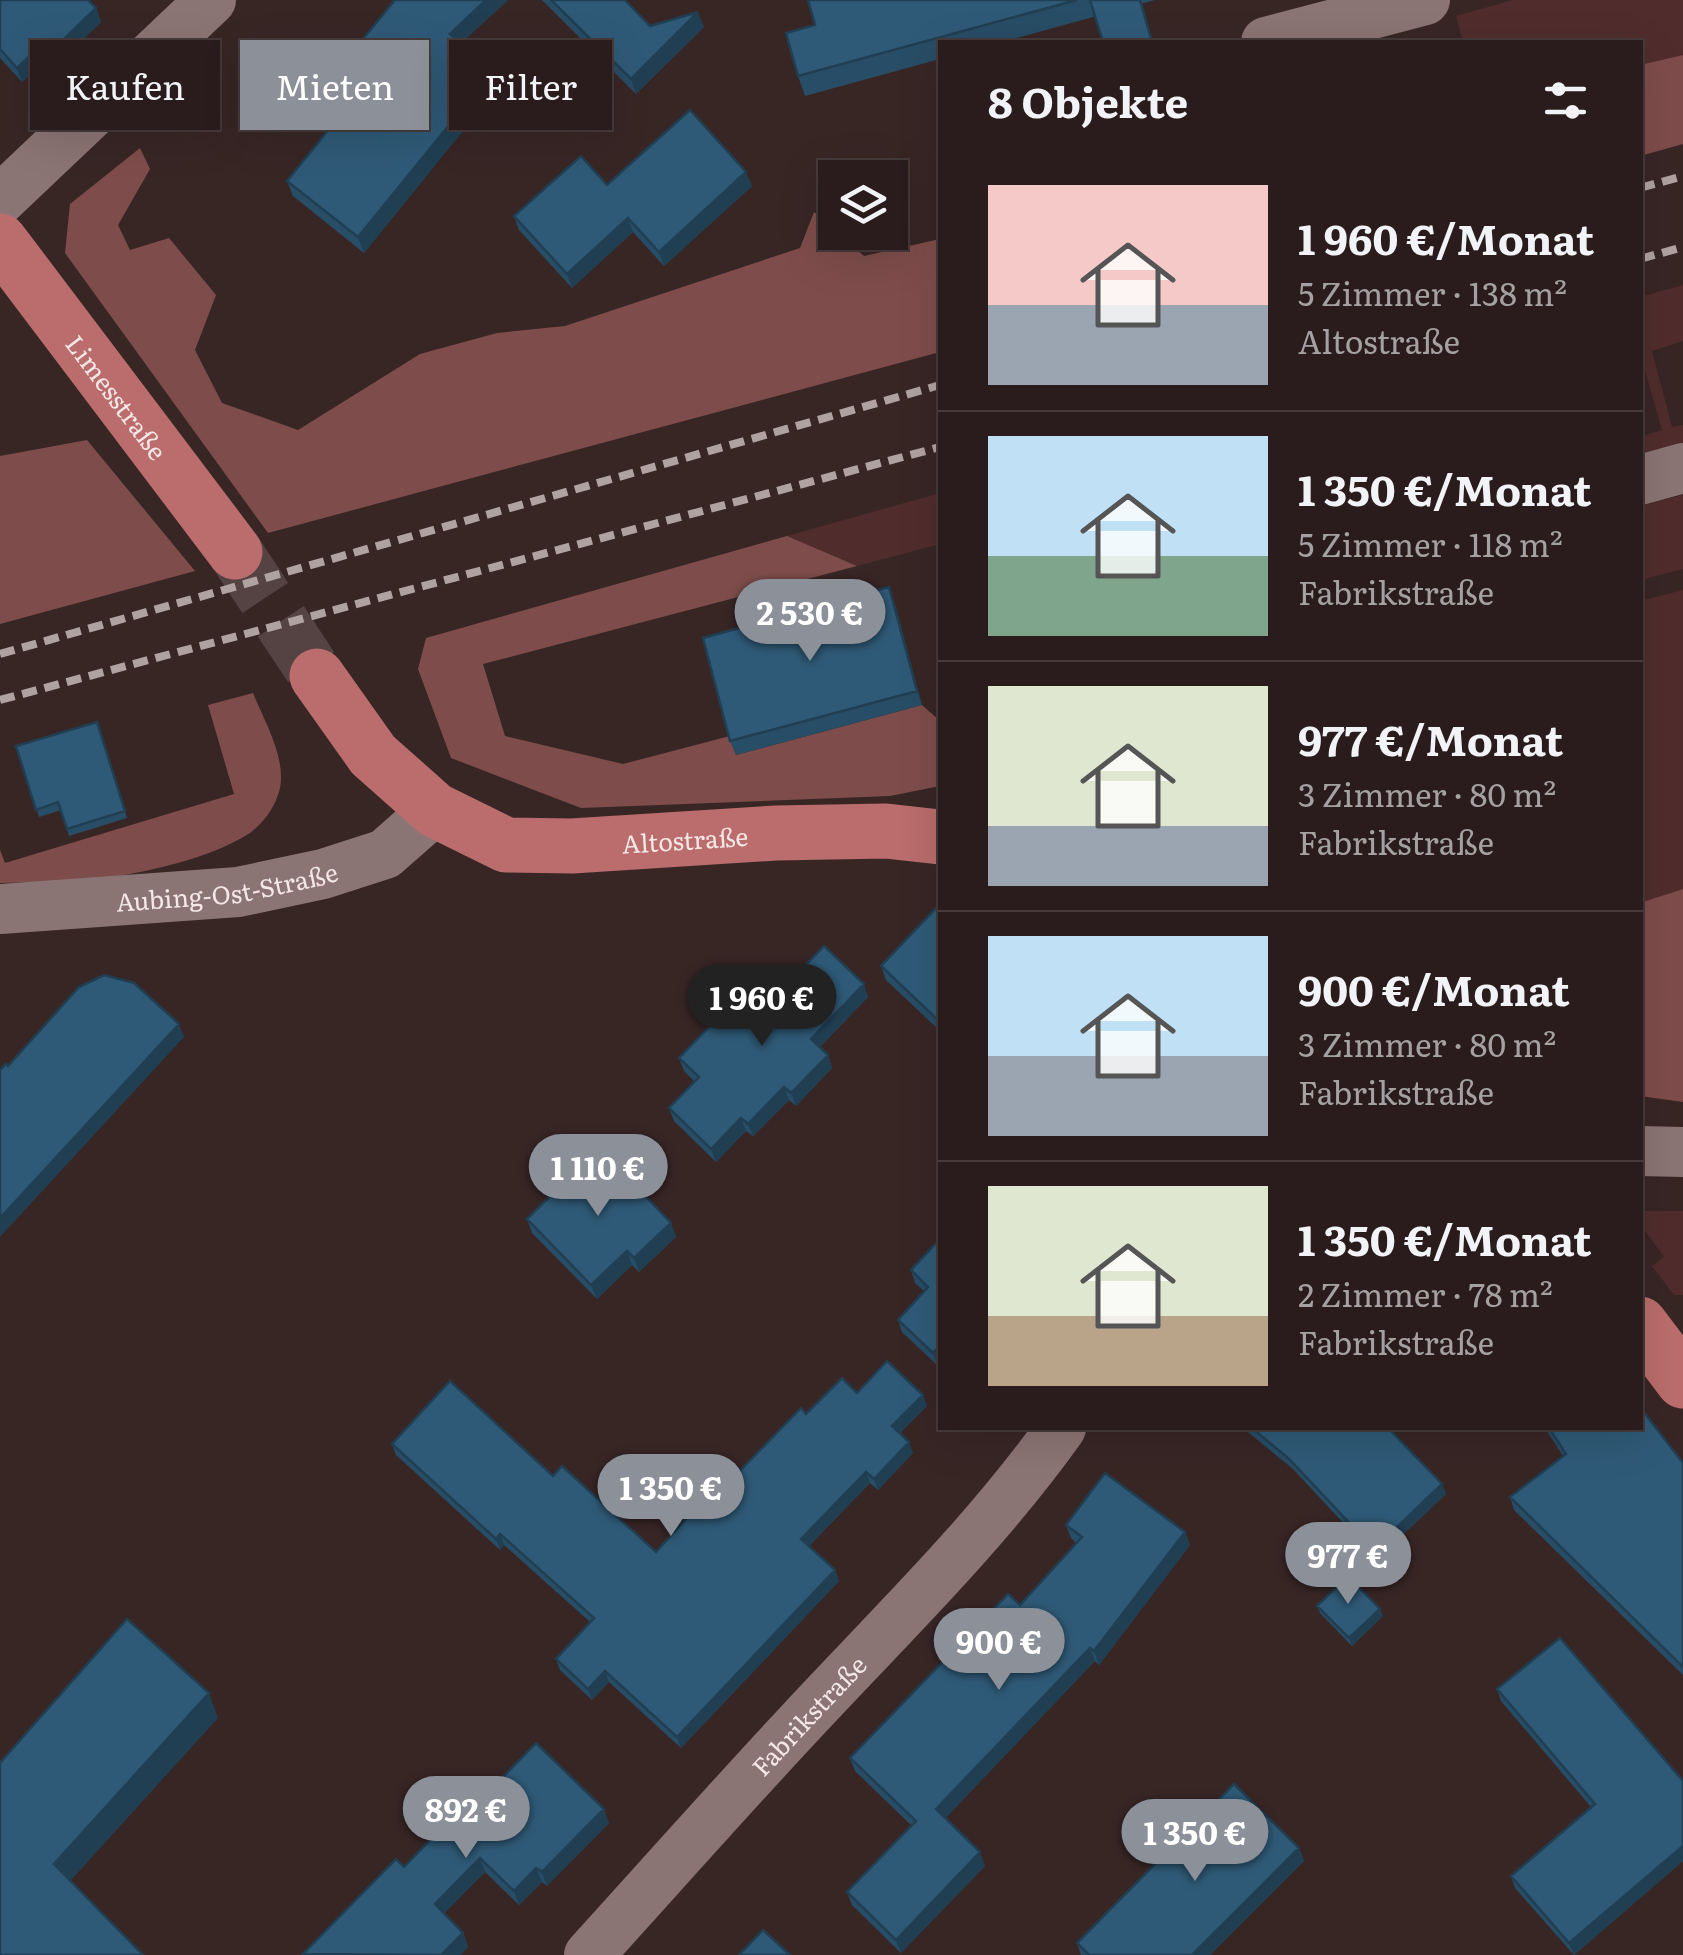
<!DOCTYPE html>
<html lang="de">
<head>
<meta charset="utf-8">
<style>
  :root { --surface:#2a1c1c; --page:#362929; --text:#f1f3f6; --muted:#a5a1a3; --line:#463a3b; --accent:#8c9099 }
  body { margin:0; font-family:Literata,serif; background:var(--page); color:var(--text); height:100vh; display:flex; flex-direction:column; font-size:38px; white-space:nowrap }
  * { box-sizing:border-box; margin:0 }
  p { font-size:32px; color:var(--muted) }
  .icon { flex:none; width:55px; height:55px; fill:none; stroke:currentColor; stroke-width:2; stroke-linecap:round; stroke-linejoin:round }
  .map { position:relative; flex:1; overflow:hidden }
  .sheet { position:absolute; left:938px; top:40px; width:705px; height:1390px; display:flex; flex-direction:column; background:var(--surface); border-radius:0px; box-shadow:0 10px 40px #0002,0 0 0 2px var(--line) }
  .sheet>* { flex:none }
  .top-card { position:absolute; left:30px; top:40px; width:758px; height:90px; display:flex; gap:20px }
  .tools { position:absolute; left:818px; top:160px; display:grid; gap:20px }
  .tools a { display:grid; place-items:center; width:90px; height:90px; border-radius:0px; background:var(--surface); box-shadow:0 10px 40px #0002,0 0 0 2px var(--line); font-size:50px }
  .price { position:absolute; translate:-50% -85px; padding:0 22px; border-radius:35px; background:var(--accent); color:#fff; font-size:32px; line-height:65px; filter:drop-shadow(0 2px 5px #0008) }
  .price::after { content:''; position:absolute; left:50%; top:60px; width:30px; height:22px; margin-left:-15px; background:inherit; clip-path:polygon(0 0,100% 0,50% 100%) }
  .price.active { background:#222; color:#fff }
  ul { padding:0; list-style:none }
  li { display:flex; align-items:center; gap:30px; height:250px; padding:0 50px }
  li+li { border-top:2px solid var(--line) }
  li span { display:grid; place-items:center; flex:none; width:280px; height:200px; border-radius:0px; color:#555 }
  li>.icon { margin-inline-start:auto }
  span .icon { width:120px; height:120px; fill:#fffc; stroke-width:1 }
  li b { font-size:42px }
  h2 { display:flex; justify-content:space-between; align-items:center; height:120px; padding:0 50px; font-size:42px }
  .pill { padding:0 35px; border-radius:0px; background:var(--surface); box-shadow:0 10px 40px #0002,0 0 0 2px var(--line); font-size:35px; line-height:90px }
  .pill.active { background:var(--accent); color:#fff }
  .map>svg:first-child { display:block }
</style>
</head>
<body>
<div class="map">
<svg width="1683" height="1955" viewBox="0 0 1683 1955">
  <rect width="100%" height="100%" fill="#382625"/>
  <path fill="#502d2c" d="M 1513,0 L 1683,0 L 1683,55 L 1640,65 L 1640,42 L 1463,42 L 1456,16 Z
    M 1683,285 L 1683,341 L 1652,351 L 1672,427 L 1683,425 L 1683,444 L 1640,457 L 1640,437 L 1662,430 L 1640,353 L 1640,297 Z
    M 940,493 L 940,544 L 857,566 L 787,536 Z
    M 1683,495 L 1683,569 L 1640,580 L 1640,506 Z
    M 1683,590 L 1683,993 L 1640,975 L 1640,601 Z
    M 1640,1211 L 1683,1211 L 1683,1295 L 1674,1295 L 1652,1266 L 1664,1257 L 1643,1228 L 1640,1230 Z"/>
  <path fill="#7e4d4b" d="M 1683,55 L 1683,144 L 1640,156 L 1640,65 Z
    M 140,148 L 150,169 L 118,225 L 130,250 L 169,238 L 216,295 L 195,350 L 222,403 L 298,430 L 420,354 L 497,333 L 565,326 L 800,248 L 814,212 L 864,256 L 940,239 L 940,352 L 268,533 L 65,253 L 70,204 Z
    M 87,440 L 195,571 L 0,624 L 0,456 Z
    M 787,536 L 857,566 L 483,664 L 505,736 L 623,764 L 730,736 L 736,755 L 922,705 L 940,721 L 940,786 L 890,796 L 581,808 L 451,758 L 418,669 L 426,638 Z
    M 253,693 C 264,720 282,750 281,780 C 280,801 264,825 245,836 C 204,861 125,878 76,881 C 51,883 25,882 0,883 L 0,850 L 5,863 L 234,794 L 208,705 Z
    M 1683,889 L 1683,1102 L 1640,1096 L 1640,903 Z"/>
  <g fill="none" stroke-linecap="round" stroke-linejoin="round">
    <path stroke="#544342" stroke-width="55" stroke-dasharray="55 28" stroke-linecap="butt" d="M 235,552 L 317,676"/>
    <g stroke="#8b7574" stroke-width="50">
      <path d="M 1266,42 L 1425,0"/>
      <path d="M 0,200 L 211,0"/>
      <path d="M 1640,480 L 1683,468"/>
      <path id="s1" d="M 0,909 L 238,892 L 323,874 L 385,854 L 435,810"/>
      <path d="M 1640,1151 L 1683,1152"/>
      <path id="s2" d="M 589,1955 C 659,1878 728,1800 799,1724 C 889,1627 984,1536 1061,1428"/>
    </g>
    <g stroke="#ba6d6c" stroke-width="55">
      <path id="s3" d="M 0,241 L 235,552"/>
      <path id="s4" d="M 317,676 L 373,755 L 435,810 L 506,845 L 572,846 L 776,833 L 886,831 L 940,837"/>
      <path d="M 1640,1324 L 1683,1381"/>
    </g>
    <path stroke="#b0a2a1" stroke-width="8" stroke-dasharray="15 8" stroke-linecap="butt" d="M 1640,188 L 1683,176
      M 1640,259 L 1683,247
      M 0,654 L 940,385
      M 0,700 L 940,447"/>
  </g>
  <path fill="#284d66" d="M 0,0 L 96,8 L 101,22 L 60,62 L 52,54 L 22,82 L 0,58 Z
    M 395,0 L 508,0 L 461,43 L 500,85 L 364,253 L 293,196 L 287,181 L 372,76 L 359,66 L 353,51 Z
    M 542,0 L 625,0 L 650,26 L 704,27 L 636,94 Z
    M 808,0 L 1155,0 L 1002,42 L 940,42 L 940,59 L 805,96 L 798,76 L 815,25 Z
    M 607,185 L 752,186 L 664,266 L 633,232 L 572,288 L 519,230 L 514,216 Z
    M 894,601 L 922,705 L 736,755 L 730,741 Z
    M 97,722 L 127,818 L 69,836 L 61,810 L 39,817 L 16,746 Z
    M 940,904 L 940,1031 L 886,980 L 881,966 Z
    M 868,997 L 820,1047 L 828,1055 L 832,1068 L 796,1106 L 789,1100 L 753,1136 L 746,1131 L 716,1162 L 674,1121 L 669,1108 L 695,1082 L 684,1071 L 679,1058 L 722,1027 L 771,1001 Z
    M 565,1187 L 671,1223 L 676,1237 L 639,1272 L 632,1265 L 597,1299 L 532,1233 L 527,1219 Z
    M 940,1239 L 938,1366 L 902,1332 L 898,1320 L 924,1291 L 915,1283 L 911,1270 Z
    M 857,1393 L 927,1406 L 900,1433 L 913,1453 L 878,1490 L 870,1483 L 809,1546 L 835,1570 L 839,1581 L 681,1748 L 609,1682 L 592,1700 L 560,1670 L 556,1659 L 590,1622 L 504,1545 L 500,1550 L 396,1455 L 392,1444 L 553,1476 L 656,1552 L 732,1479 L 806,1414 Z
    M 1243,1428 L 1388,1428 L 1442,1484 L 1446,1494 L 1377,1559 L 1293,1469 Z
    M 1545,1428 L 1640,1428 L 1683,1463 L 1683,1675 L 1514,1510 L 1510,1497 L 1563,1456 Z
    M 1066,1525 L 1185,1532 L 1190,1545 L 1099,1665 L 1095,1661 L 945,1818 L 985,1866 L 901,1953 L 852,1905 L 847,1892 L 911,1825 L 855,1771 L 850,1758 L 1020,1605 L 1076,1543 L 1071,1538 Z
    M 1317,1606 L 1383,1616 L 1352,1646 L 1320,1613 Z
    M 1497,1689 L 1683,1781 L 1683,1861 L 1574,1955 L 1515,1888 L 1511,1876 L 1591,1807 L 1501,1701 Z
    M 474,1807 L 609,1823 L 547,1886 L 542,1882 L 519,1905 L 485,1872 L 444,1913 L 463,1933 L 468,1947 L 460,1955 L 303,1955 Z
    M 1299,1848 L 1304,1861 L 1210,1955 L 1081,1955 L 1077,1943 Z"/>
  <path fill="#213f53" d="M 486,0 L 508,0 L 455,49 L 450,34 Z
    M 1140,0 L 1141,0 L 1153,42 L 1152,42 Z
    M 96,8 L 101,22 L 60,62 L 55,48 Z
    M 698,12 L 704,27 L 636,94 L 631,79 Z
    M 47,40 L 52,54 L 22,82 L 17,68 Z
    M 494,70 L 500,85 L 364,253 L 358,237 Z
    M 746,172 L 752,186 L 664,266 L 659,252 Z
    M 628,218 L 633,232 L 572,288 L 567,274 Z
    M 889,587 L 894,601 L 922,705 L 917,691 Z
    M 864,984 L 868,997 L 815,1052 L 811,1039 Z
    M 179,1024 L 184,1037 L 0,1237 L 0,1218 Z
    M 828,1055 L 832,1068 L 796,1106 L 791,1093 Z
    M 784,1087 L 789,1100 L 753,1136 L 748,1124 Z
    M 741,1118 L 746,1131 L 716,1162 L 711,1149 Z
    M 671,1223 L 676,1237 L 639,1272 L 634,1258 Z
    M 627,1251 L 632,1265 L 597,1299 L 591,1285 Z
    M 940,1346 L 940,1363 L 938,1366 L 933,1353 Z
    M 923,1395 L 927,1406 L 896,1437 L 892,1426 Z
    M 909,1442 L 913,1453 L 878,1490 L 874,1479 Z
    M 866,1472 L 870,1483 L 805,1550 L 801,1539 Z
    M 1442,1484 L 1446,1494 L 1377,1559 L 1374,1549 Z
    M 1185,1532 L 1190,1545 L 1099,1665 L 1094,1651 Z
    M 500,1534 L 504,1545 L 500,1550 L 496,1539 Z
    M 835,1570 L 839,1581 L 681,1748 L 677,1737 Z
    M 1380,1609 L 1383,1616 L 1352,1646 L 1349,1638 Z
    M 1090,1648 L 1095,1661 L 941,1823 L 936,1809 Z
    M 605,1671 L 609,1682 L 592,1700 L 588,1689 Z
    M 209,1693 L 218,1718 L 63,1889 L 54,1864 Z
    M 604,1809 L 609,1823 L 547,1886 L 542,1872 Z
    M 1683,1846 L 1683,1861 L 1574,1955 L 1569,1943 Z
    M 1299,1848 L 1304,1861 L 1210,1955 L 1192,1955 Z
    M 980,1852 L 985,1866 L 901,1953 L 896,1940 Z
    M 480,1858 L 485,1872 L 440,1918 L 435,1904 Z
    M 536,1868 L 542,1882 L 519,1905 L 514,1891 Z
    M 463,1933 L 468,1947 L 460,1955 L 441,1955 Z"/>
  <path fill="#2f5a77" stroke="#213f53" stroke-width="2.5" d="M 0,0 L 88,0 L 96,8 L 55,48 L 47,40 L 17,68 L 0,49 Z
    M 395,0 L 486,0 L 450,34 L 494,70 L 358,237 L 287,181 L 377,70 L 353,51 Z
    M 551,0 L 625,0 L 650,26 L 698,12 L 631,79 Z
    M 808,0 L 1077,0 L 798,76 L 786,33 L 815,25 Z
    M 1090,0 L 1140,0 L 1152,42 L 1103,42 Z
    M 690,110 L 746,172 L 659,252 L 628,218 L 567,274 L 514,216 L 581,156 L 607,185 Z
    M 889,587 L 917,691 L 730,741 L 703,638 Z
    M 97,722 L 125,811 L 67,829 L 58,802 L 36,810 L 16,746 Z
    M 940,904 L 940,1022 L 881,966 Z
    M 824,946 L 864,984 L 811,1039 L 828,1055 L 791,1093 L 784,1087 L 748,1124 L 741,1118 L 711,1149 L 669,1108 L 699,1077 L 679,1058 L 715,1021 L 722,1027 L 759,990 L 771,1001 Z
    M 104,975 L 134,983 L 179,1024 L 0,1218 L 0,1070 L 6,1064 L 8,1066 L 79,987 Z
    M 603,1152 L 671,1223 L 634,1258 L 627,1251 L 591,1285 L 527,1219 L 562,1184 L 565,1187 Z
    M 940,1239 L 940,1346 L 933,1353 L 898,1320 L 928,1287 L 911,1270 Z
    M 887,1361 L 923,1395 L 892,1426 L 909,1442 L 874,1479 L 866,1472 L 801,1539 L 835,1570 L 677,1737 L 605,1671 L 588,1689 L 556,1659 L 594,1618 L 500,1534 L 496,1539 L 392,1444 L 450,1381 L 553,1476 L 562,1466 L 656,1552 L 727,1474 L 732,1479 L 801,1408 L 806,1414 L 842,1378 L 857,1393 Z
    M 1640,1407 L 1683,1463 L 1683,1667 L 1510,1497 L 1566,1454 L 1549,1428 L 1640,1428 Z
    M 1252,1428 L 1388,1428 L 1442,1484 L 1374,1549 L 1289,1459 Z
    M 1105,1473 L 1185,1532 L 1094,1651 L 1090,1648 L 936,1809 L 980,1852 L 896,1940 L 847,1892 L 916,1821 L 850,1758 L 1008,1594 L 1020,1605 L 1082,1537 L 1066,1525 Z
    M 1348,1576 L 1380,1609 L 1349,1638 L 1317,1606 Z
    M 127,1619 L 209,1693 L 54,1864 L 143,1955 L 0,1955 L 0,1763 Z
    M 1560,1638 L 1683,1781 L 1683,1846 L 1569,1943 L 1511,1876 L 1595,1804 L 1497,1689 Z
    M 536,1743 L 604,1809 L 542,1872 L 536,1868 L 514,1891 L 480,1858 L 435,1904 L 463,1933 L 441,1955 L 303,1954 L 396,1859 L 404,1867 L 468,1801 L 474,1807 Z
    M 1234,1784 L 1299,1848 L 1192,1955 L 1089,1955 L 1077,1943 Z
    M 763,1930 L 790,1955 L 739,1955 Z"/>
  <g text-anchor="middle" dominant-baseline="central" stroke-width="8" stroke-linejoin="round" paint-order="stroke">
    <g font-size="25" fill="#f4e7e6" stroke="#382625">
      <text stroke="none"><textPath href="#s3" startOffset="195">Limesstraße</textPath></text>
      <text stroke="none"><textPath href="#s4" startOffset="438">Altostraße</textPath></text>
      <text stroke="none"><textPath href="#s1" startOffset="228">Aubing-Ost-Straße</textPath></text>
      <text stroke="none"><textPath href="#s2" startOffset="325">Fabrikstraße</textPath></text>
    </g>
  </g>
</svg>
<div class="tools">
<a><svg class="icon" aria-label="layers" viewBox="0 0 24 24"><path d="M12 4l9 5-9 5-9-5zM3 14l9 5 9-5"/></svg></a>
</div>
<b class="price" style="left:810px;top:664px">2 530 €</b>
<b class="price active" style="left:762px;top:1049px">1 960 €</b>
<b class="price" style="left:598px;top:1219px">1 110 €</b>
<b class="price" style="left:671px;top:1539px">1 350 €</b>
<b class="price" style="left:1348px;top:1607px">977 €</b>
<b class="price" style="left:999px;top:1693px">900 €</b>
<b class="price" style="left:466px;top:1861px">892 €</b>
<b class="price" style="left:1195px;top:1884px">1 350 €</b>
<div class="top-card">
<a class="pill">Kaufen</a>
<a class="pill active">Mieten</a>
<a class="pill">Filter</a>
</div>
<section class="sheet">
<h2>8 Objekte<svg class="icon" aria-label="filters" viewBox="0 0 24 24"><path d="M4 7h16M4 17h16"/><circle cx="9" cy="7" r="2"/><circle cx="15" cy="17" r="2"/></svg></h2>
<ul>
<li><span style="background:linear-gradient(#f6c9c9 60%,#9aa5b1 0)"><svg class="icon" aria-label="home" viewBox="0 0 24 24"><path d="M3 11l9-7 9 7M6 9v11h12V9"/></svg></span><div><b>1 960 €/Monat</b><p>5 Zimmer · 138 m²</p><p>Altostraße</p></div></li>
<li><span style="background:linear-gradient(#bfe0f5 60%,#7fa58c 0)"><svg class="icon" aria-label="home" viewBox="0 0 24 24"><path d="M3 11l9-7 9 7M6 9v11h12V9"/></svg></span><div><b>1 350 €/Monat</b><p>5 Zimmer · 118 m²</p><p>Fabrikstraße</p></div></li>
<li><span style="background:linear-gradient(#dfe7d0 70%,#9aa5b1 0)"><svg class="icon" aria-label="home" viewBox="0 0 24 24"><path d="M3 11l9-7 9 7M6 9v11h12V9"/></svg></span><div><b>977 €/Monat</b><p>3 Zimmer · 80 m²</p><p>Fabrikstraße</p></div></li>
<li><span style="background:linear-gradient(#bfe0f5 60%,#9aa5b1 0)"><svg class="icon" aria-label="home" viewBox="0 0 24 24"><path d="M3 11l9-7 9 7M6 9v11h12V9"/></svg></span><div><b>900 €/Monat</b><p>3 Zimmer · 80 m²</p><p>Fabrikstraße</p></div></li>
<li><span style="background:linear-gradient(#dfe7d0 65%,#b9a48a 0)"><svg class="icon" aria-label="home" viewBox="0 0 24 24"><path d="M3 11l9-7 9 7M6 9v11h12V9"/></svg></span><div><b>1 350 €/Monat</b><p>2 Zimmer · 78 m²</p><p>Fabrikstraße</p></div></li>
</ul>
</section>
</div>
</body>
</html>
